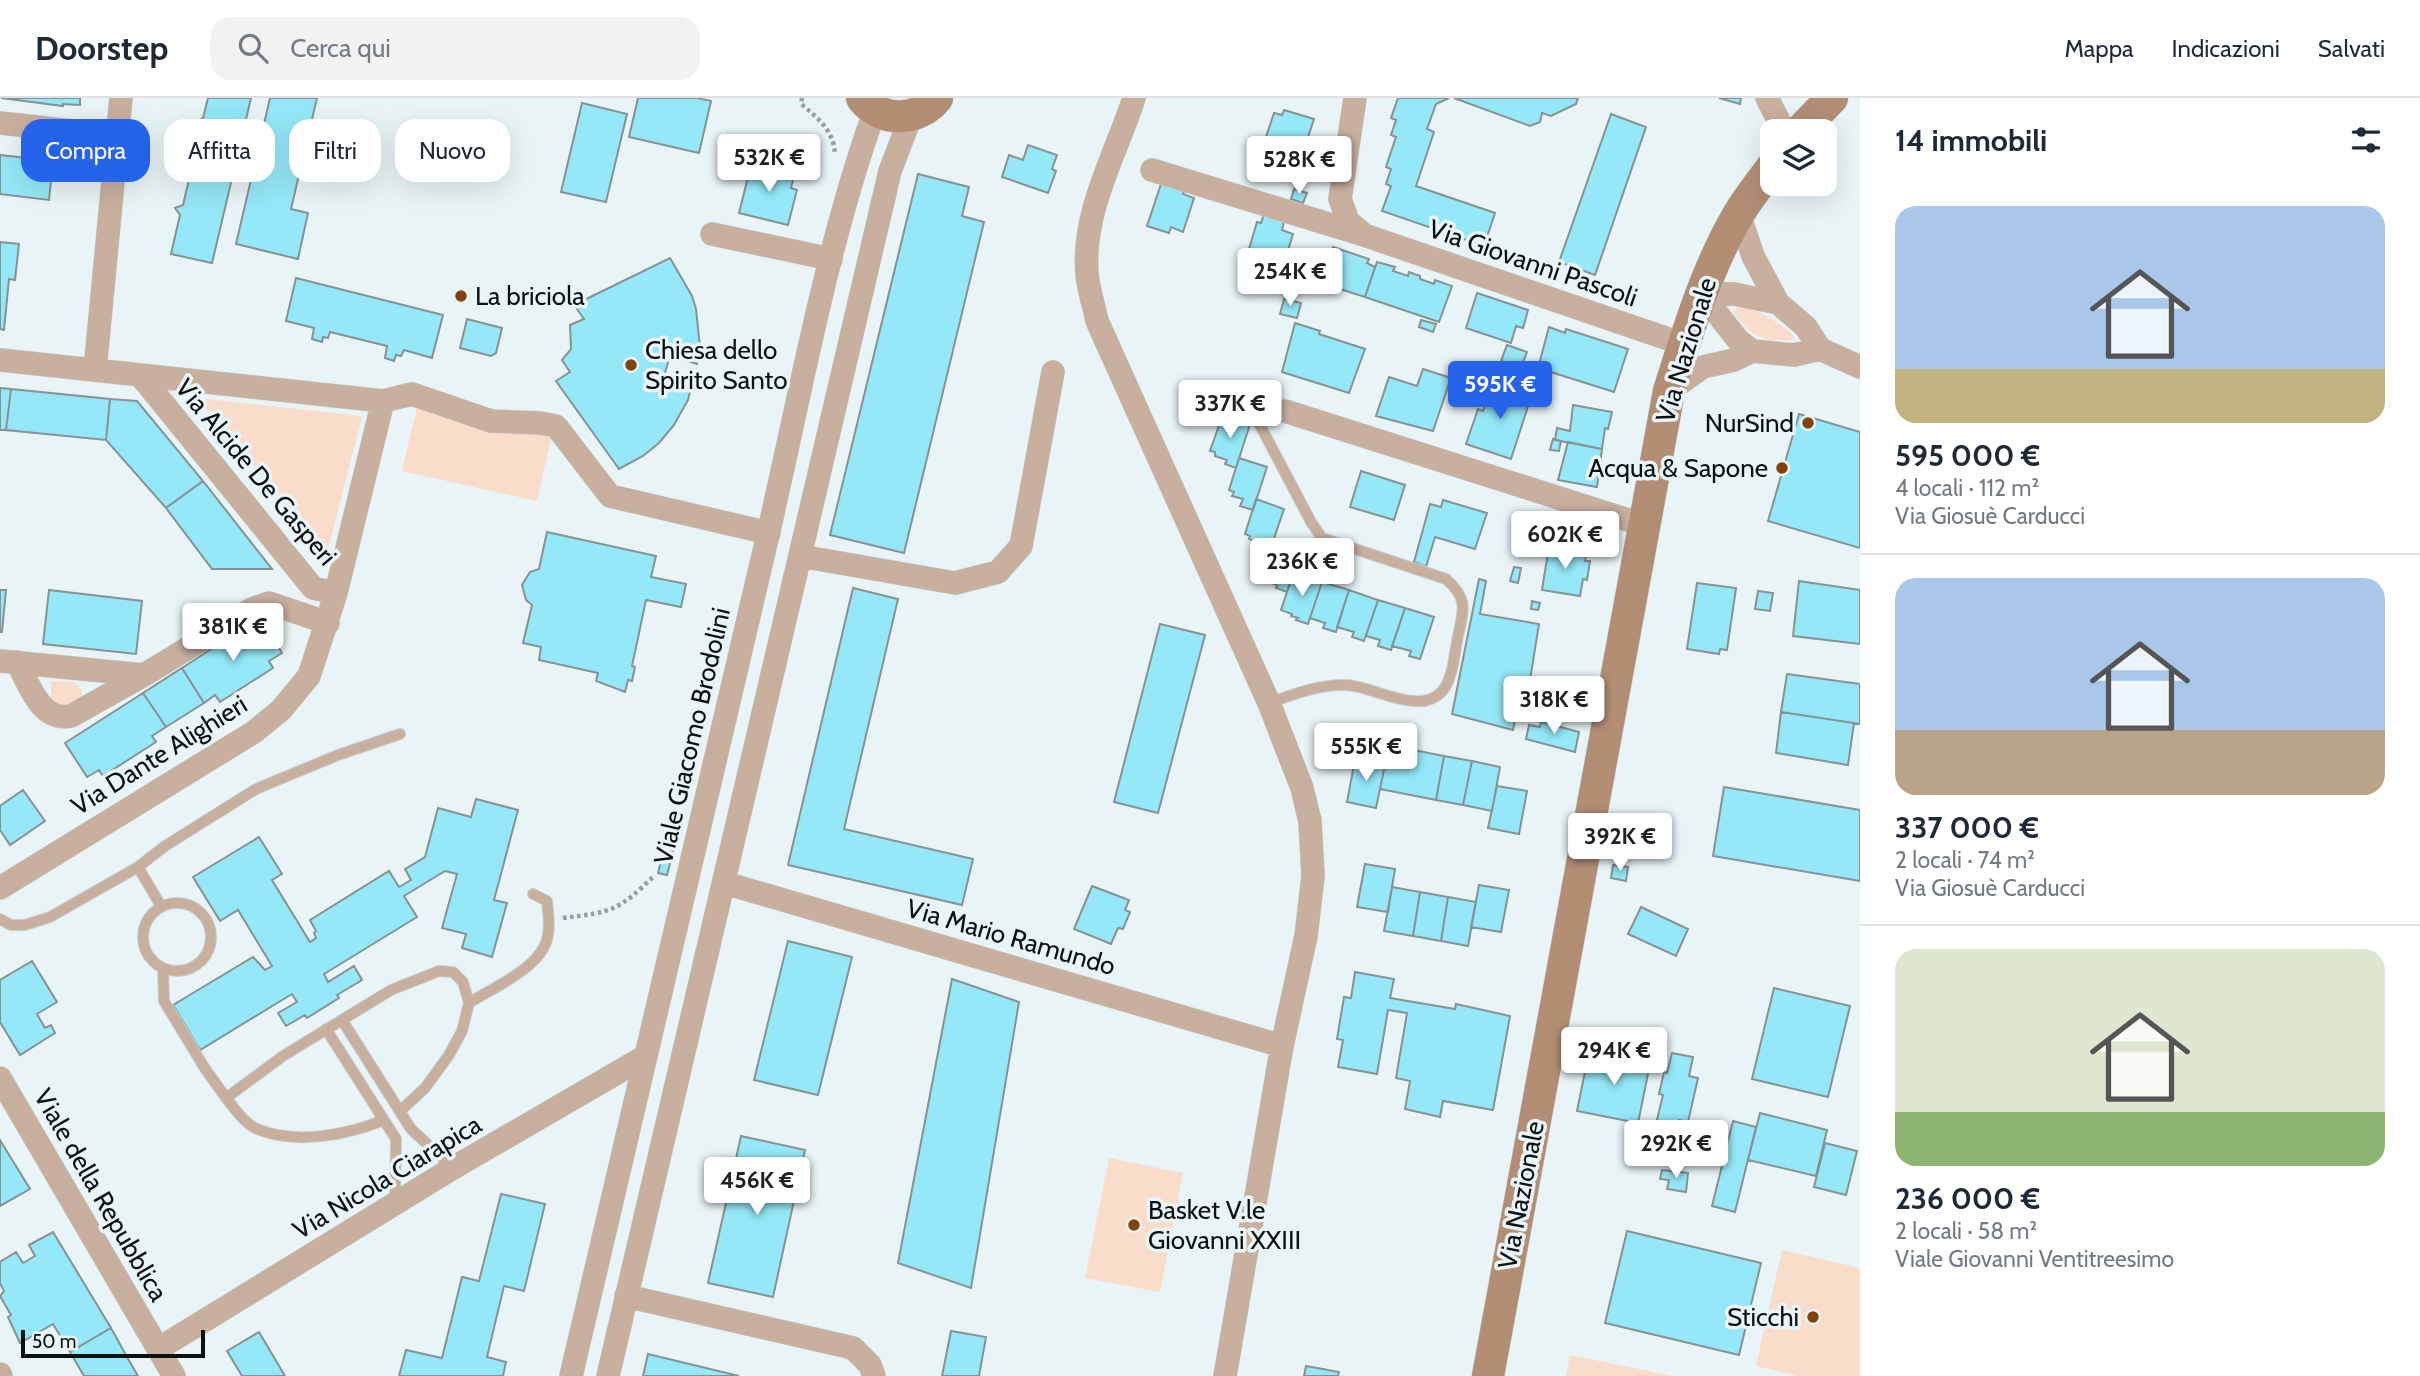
<!DOCTYPE html>
<html lang="it">
<head>
<meta charset="utf-8">
<style>
  :root { --surface:#fff; --page:#f2f2f3; --text:#1f2937; --muted:#747a83; --line:#e0e1e3; --accent:#2563eb }
  body { margin:0; font-family:Cabin,sans-serif; background:var(--page); color:var(--text); height:100vh; display:flex; flex-direction:column; font-size:26px; white-space:nowrap }
  * { box-sizing:border-box; margin:0 }
  p { font-size:23px; color:var(--muted) }
  .icon { flex:none; width:38px; height:38px; fill:none; stroke:currentColor; stroke-width:2; stroke-linecap:round; stroke-linejoin:round }
  .map { position:relative; flex:1; overflow:hidden }
  .drawer { display:flex; flex-direction:column; background:var(--surface); width:560px }
  .drawer>* { flex:none }
  .guide { position:absolute; left:21px; top:21px; width:665px; height:63px; display:flex; gap:14px }
  .controls { position:absolute; left:1760px; top:21px; display:grid; gap:14px }
  .controls a { display:grid; place-items:center; width:77px; height:77px; border-radius:14px; background:var(--surface); box-shadow:0 7px 28px #0002; font-size:35px }
  .scale { position:absolute; left:21px; bottom:18px; width:184px; box-sizing:border-box; padding-left:7px; border:4px solid #0c1011; border-top:0; font-size:19px; line-height:24px; white-space:nowrap; color:#0c1011; -webkit-text-stroke:5px #e9f4f7; paint-order:stroke }
  .price { position:absolute; translate:-50% -60px; padding:0 16px; border-radius:7px; background:#fff; color:#222; font-size:23px; line-height:46px; filter:drop-shadow(0 2px 4px #0008) }
  .price::after { content:''; position:absolute; left:50%; top:42px; width:21px; height:16px; margin-left:-10px; background:inherit; clip-path:polygon(0 0,100% 0,50% 100%) }
  .price.current { background:var(--accent); color:#fff }
  ul { padding:0; list-style:none }
  li { display:grid; align-content:center; gap:14px; height:371px; padding:0 35px }
  li+li { border-top:2px solid var(--line) }
  li span { display:grid; place-items:center; height:217px; border-radius:21px; color:#555 }
  li>.icon { margin-inline-start:auto }
  span .icon { width:126px; height:126px; fill:#fffc; stroke-width:1 }
  li b { font-size:30px }
  h2 { display:flex; justify-content:space-between; align-items:center; height:84px; padding:0 35px; font-size:30px }
  .pill { padding:0 24px; border-radius:21px; background:var(--surface); box-shadow:0 7px 28px #0002; font-size:24px; line-height:63px }
  .pill.current { background:var(--accent); color:#fff }
  header { display:flex; align-items:center; gap:42px; box-sizing:border-box; height:98px; padding:0 35px; background:var(--surface); border-bottom:2px solid var(--line) }
  header strong { font-size:33px }
  nav { display:flex; gap:38px; margin-inline-start:auto; font-size:24px }
  .search { width:490px; height:63px; background:var(--page); display:flex; align-items:center; gap:18px; box-sizing:border-box; padding:0 24px; border-radius:21px; color:var(--muted); font-size:26px }
  main { display:flex; flex:1; min-height:0 }
  .map>svg:first-child { display:block }
</style>
</head>
<body>
<header>
<strong>Doorstep</strong>
<div class="search"><svg class="icon" aria-label="search" viewBox="0 0 24 24"><circle cx="10" cy="10" r="6"/><path d="M15 15l6 6"/></svg>Cerca qui</div>
<nav><a>Mappa</a><a>Indicazioni</a><a>Salvati</a></nav>
</header>
<main>
<div class="map">
<svg width="1860" height="1278" viewBox="0 0 1860 1278">
  <rect width="100%" height="100%" fill="#e9f4f7"/>
  <path fill="#f9dcc9" d="M 1737,210 C 1759,210 1778,224 1794,238 L 1793,242 C 1760,243 1753,240 1733,214 Z
    M 197,300 L 362,318 L 327,456 Z
    M 418,306 L 552,336 L 537,403 L 402,373 Z
    M 51,583 L 75,584 L 82,592 L 81,604 L 72,610 L 55,607 L 51,600 Z
    M 1109,1060 L 1183,1075 L 1160,1194 L 1085,1180 Z
    M 1782,1152 L 1860,1170 L 1860,1278 L 1798,1278 L 1756,1268 Z
    M 1570,1257 L 1673,1278 L 1566,1278 Z"/>
  <path fill="#95e8f7" stroke="#879294" stroke-width="2" d="M 1,0 L 80,0 L 80,7 L 63,6 L 63,8 Z
    M 208,0 L 251,0 L 212,165 L 171,156 L 180,117 L 175,110 L 183,107 L 201,30 L 197,24 L 203,20 Z
    M 270,0 L 317,0 L 291,111 L 308,115 L 298,161 L 236,146 Z
    M 638,0 L 697,0 L 711,3 L 699,55 L 629,39 Z
    M 1398,0 L 1449,0 L 1436,6 L 1427,31 L 1434,34 L 1416,88 L 1495,115 L 1484,148 L 1382,113 L 1391,88 L 1386,86 L 1391,71 L 1386,69 L 1396,39 L 1391,37 L 1396,22 L 1391,20 Z
    M 1454,0 L 1578,0 L 1576,6 L 1551,18 L 1542,15 L 1540,24 L 1530,28 Z
    M 1719,0 L 1741,0 L 1740,6 Z
    M 582,5 L 627,16 L 606,104 L 561,94 Z
    M 1284,12 L 1314,21 L 1297,73 L 1267,62 L 1269,57 L 1261,54 L 1274,15 L 1282,17 Z
    M 1611,16 L 1646,29 L 1595,177 L 1559,164 Z
    M 1028,47 L 1057,57 L 1052,71 L 1056,73 L 1048,95 L 1002,79 L 1009,57 L 1023,62 Z
    M 0,57 L 53,63 L 49,102 L 0,96 Z
    M 752,63 L 795,74 L 791,90 L 797,92 L 788,127 L 739,115 Z
    M 918,76 L 969,89 L 962,118 L 984,124 L 904,455 L 830,437 Z
    M 1162,83 L 1185,91 L 1183,96 L 1194,100 L 1183,134 L 1171,129 L 1169,135 L 1147,128 Z
    M 1294,91 L 1307,95 L 1303,105 L 1291,101 Z
    M 1264,116 L 1284,123 L 1282,132 L 1293,136 L 1282,172 L 1277,170 L 1274,178 L 1244,168 L 1257,124 L 1261,125 Z
    M 0,144 L 19,146 L 15,182 L 9,181 L 4,232 L 0,231 Z
    M 1333,149 L 1369,161 L 1367,165 L 1375,169 L 1365,199 L 1321,185 Z
    M 670,160 L 692,198 L 696,211 L 700,249 L 697,266 L 670,258 L 664,278 L 692,286 L 688,302 L 674,327 L 659,345 L 643,358 L 619,371 L 556,283 L 570,274 L 562,262 L 571,251 L 570,227 L 584,221 L 574,207 Z
    M 1377,164 L 1395,169 L 1393,173 L 1408,178 L 1409,174 L 1420,178 L 1420,181 L 1434,186 L 1435,182 L 1452,188 L 1439,224 L 1365,199 Z
    M 296,180 L 443,217 L 432,260 L 404,252 L 401,258 L 396,257 L 394,263 L 385,260 L 387,248 L 330,234 L 328,240 L 323,239 L 322,244 L 312,241 L 314,230 L 286,223 Z
    M 1477,195 L 1528,212 L 1523,230 L 1516,228 L 1511,245 L 1466,230 Z
    M 1284,201 L 1301,205 L 1297,220 L 1280,216 Z
    M 467,221 L 502,230 L 496,255 L 491,258 L 460,250 Z
    M 1421,222 L 1436,226 L 1433,234 L 1419,229 Z
    M 1295,225 L 1320,233 L 1319,236 L 1365,251 L 1349,295 L 1282,274 Z
    M 1549,229 L 1565,235 L 1566,231 L 1628,251 L 1614,294 L 1538,270 Z
    M 1507,247 L 1527,254 L 1521,269 L 1501,263 Z
    M 1423,271 L 1451,280 L 1433,333 L 1376,318 L 1389,279 L 1417,288 Z
    M 1493,283 L 1532,296 L 1511,361 L 1466,346 L 1478,311 L 1483,313 Z
    M 0,290 L 11,291 L 6,332 L 0,332 Z
    M 11,291 L 110,301 L 106,342 L 6,332 Z
    M 110,301 L 137,303 L 203,383 L 166,410 L 106,342 Z
    M 1573,307 L 1612,314 L 1608,331 L 1605,330 L 1602,351 L 1555,342 L 1557,330 L 1570,333 Z
    M 1223,316 L 1250,326 L 1236,370 L 1225,366 L 1227,362 L 1215,358 L 1215,354 L 1210,353 Z
    M 1799,316 L 1860,334 L 1860,450 L 1768,423 Z
    M 1553,341 L 1561,343 L 1559,353 L 1550,352 Z
    M 1568,344 L 1602,351 L 1597,389 L 1558,382 Z
    M 1239,360 L 1267,369 L 1253,412 L 1240,408 L 1243,401 L 1232,398 L 1234,394 L 1229,392 Z
    M 1361,373 L 1405,387 L 1394,422 L 1350,409 Z
    M 203,383 L 272,471 L 212,471 L 166,410 Z
    M 1256,401 L 1284,411 L 1270,452 L 1259,449 L 1260,445 L 1249,441 L 1250,438 L 1245,436 Z
    M 1443,402 L 1487,415 L 1475,451 L 1435,439 L 1426,469 L 1414,464 L 1430,406 L 1441,409 Z
    M 547,434 L 656,458 L 651,479 L 686,486 L 681,509 L 646,502 L 632,568 L 635,569 L 632,583 L 628,582 L 625,594 L 596,583 L 598,575 L 539,562 L 541,549 L 523,545 L 532,507 L 526,502 L 522,487 L 530,474 L 539,471 Z
    M 1274,442 L 1301,450 L 1287,494 L 1276,490 L 1277,487 L 1264,482 L 1266,479 L 1262,478 Z
    M 1549,448 L 1587,454 L 1585,463 L 1590,463 L 1587,482 L 1583,481 L 1580,498 L 1542,492 Z
    M 1514,469 L 1521,470 L 1518,485 L 1510,483 Z
    M 1292,479 L 1305,483 L 1307,479 L 1322,484 L 1308,526 L 1296,522 L 1298,520 L 1291,518 L 1292,516 L 1281,512 Z
    M 1479,481 L 1486,483 L 1480,516 L 1539,526 L 1525,613 L 1517,611 L 1513,632 L 1452,616 Z
    M 1799,483 L 1860,492 L 1860,546 L 1793,538 Z
    M 1322,484 L 1349,492 L 1336,534 L 1323,530 L 1325,525 L 1310,520 Z
    M 1697,485 L 1736,490 L 1727,552 L 1720,551 L 1719,556 L 1687,551 Z
    M 853,490 L 898,501 L 844,731 L 973,761 L 962,807 L 788,767 Z
    M 0,492 L 6,492 L 2,534 L 0,534 Z
    M 49,492 L 142,503 L 136,556 L 43,546 Z
    M 1349,492 L 1378,502 L 1364,543 L 1352,539 L 1354,534 L 1337,529 Z
    M 1758,493 L 1773,495 L 1770,513 L 1755,511 Z
    M 1378,502 L 1405,510 L 1391,552 L 1378,548 L 1380,542 L 1366,538 Z
    M 1532,503 L 1540,505 L 1538,512 L 1531,511 Z
    M 1405,510 L 1434,519 L 1420,561 L 1409,558 L 1411,553 L 1392,548 Z
    M 259,520 L 282,555 L 269,563 L 273,570 L 220,604 L 215,597 L 204,605 L 182,570 Z
    M 1160,526 L 1205,537 L 1158,715 L 1114,704 Z
    M 182,570 L 204,605 L 166,629 L 143,595 Z
    M 1787,576 L 1860,586 L 1860,626 L 1781,614 Z
    M 143,595 L 166,629 L 152,638 L 156,644 L 103,678 L 99,672 L 87,679 L 65,645 Z
    M 1781,614 L 1854,625 L 1848,667 L 1776,655 Z
    M 1541,624 L 1579,634 L 1575,654 L 1526,641 L 1529,627 L 1540,629 Z
    M 1389,647 L 1444,658 L 1436,702 L 1380,691 Z
    M 1444,658 L 1472,663 L 1463,707 L 1436,702 Z
    M 1355,661 L 1385,667 L 1376,710 L 1347,704 Z
    M 1472,663 L 1500,669 L 1492,713 L 1463,707 Z
    M 1497,688 L 1527,693 L 1519,736 L 1488,730 Z
    M 1724,689 L 1860,712 L 1860,783 L 1713,758 Z
    M 23,692 L 45,723 L 10,747 L 0,732 L 0,708 Z
    M 476,701 L 518,712 L 494,802 L 507,805 L 492,859 L 462,850 L 466,836 L 442,830 L 457,776 L 445,773 L 404,798 L 417,819 L 324,876 L 328,884 L 354,868 L 362,882 L 337,897 L 339,900 L 307,920 L 305,917 L 286,928 L 278,915 L 297,904 L 292,896 L 200,952 L 173,907 L 253,859 L 265,872 L 272,868 L 238,812 L 220,823 L 193,779 L 259,739 L 282,776 L 272,782 L 310,844 L 316,840 L 314,835 L 316,833 L 310,822 L 389,773 L 399,789 L 411,782 L 405,771 L 425,759 L 438,710 L 471,719 Z
    M 664,752 L 673,754 L 667,777 L 658,775 Z
    M 1365,766 L 1395,771 L 1388,814 L 1357,809 Z
    M 1613,767 L 1628,769 L 1626,783 L 1611,780 Z
    M 1479,787 L 1509,792 L 1501,834 L 1471,829 Z
    M 1092,788 L 1129,802 L 1125,812 L 1130,814 L 1123,831 L 1118,830 L 1111,846 L 1074,831 Z
    M 1392,789 L 1420,794 L 1413,838 L 1384,833 Z
    M 1420,794 L 1448,799 L 1441,843 L 1413,838 Z
    M 1448,799 L 1476,804 L 1468,848 L 1441,843 Z
    M 1641,809 L 1688,831 L 1676,858 L 1628,836 Z
    M 788,843 L 852,859 L 818,997 L 754,982 Z
    M 32,863 L 57,904 L 37,916 L 45,930 L 51,927 L 55,935 L 20,957 L 0,924 L 0,882 Z
    M 1355,874 L 1394,881 L 1390,900 L 1455,911 L 1456,906 L 1510,918 L 1493,1012 L 1443,1003 L 1440,1019 L 1405,1011 L 1410,983 L 1396,980 L 1407,915 L 1388,912 L 1377,976 L 1338,969 L 1343,942 L 1337,941 L 1344,899 L 1351,900 Z
    M 952,881 L 1019,904 L 971,1190 L 898,1165 Z
    M 1774,890 L 1850,908 L 1828,999 L 1752,981 Z
    M 1589,954 L 1650,966 L 1638,1025 L 1577,1013 Z
    M 1672,955 L 1693,959 L 1689,978 L 1698,980 L 1688,1024 L 1679,1022 L 1677,1030 L 1656,1026 L 1663,997 L 1659,996 L 1664,974 L 1667,975 Z
    M 1760,1015 L 1827,1032 L 1816,1078 L 1748,1062 Z
    M 1733,1023 L 1756,1029 L 1735,1114 L 1712,1108 Z
    M 741,1038 L 805,1052 L 773,1199 L 708,1185 Z
    M 0,1042 L 30,1091 L 0,1108 Z
    M 1825,1045 L 1857,1053 L 1846,1097 L 1814,1089 Z
    M 1662,1072 L 1688,1075 L 1686,1094 L 1667,1091 L 1669,1082 L 1660,1081 Z
    M 501,1096 L 545,1106 L 524,1193 L 504,1188 L 487,1259 L 506,1264 L 503,1278 L 399,1278 L 406,1252 L 442,1260 L 462,1179 L 479,1183 Z
    M 1627,1133 L 1761,1165 L 1739,1257 L 1605,1225 Z
    M 53,1134 L 111,1230 L 70,1254 L 53,1226 L 20,1245 L 8,1219 L 11,1217 L 0,1198 L 4,1193 L 0,1185 L 0,1164 L 16,1154 L 23,1165 L 35,1158 L 29,1147 Z
    M 111,1230 L 127,1259 L 138,1278 L 84,1278 L 70,1254 Z
    M 951,1233 L 986,1239 L 979,1278 L 942,1278 Z
    M 259,1234 L 285,1278 L 242,1278 L 227,1253 Z
    M 648,1256 L 739,1278 L 643,1278 Z
    M 1306,1268 L 1339,1274 L 1338,1278 L 1304,1278 Z"/>
  <g fill="none" stroke-linecap="round" stroke-linejoin="round">
    <defs>
      <path id="lane" d="M 1251,310 L 1311,424 L 1322,440 L 1446,481 C 1468,500 1464,511 1458,538 C 1455,552 1454,572 1447,586 C 1428,623 1377,589 1347,587 C 1320,586 1294,596 1269,605
        M 138,769 L 161,808
        M143 839a34 34 0 1 1 68 0a34 34 0 1 1-68 0Z
        M 0,821 L 11,827 L 25,827 L 50,819 L 138,769 L 165,748 L 256,691 L 338,657 L 400,636
        M 163,870 L 164,903 L 204,969 L 226,1000
        M 469,905 C 494,889 545,868 548,836 C 550,825 548,813 547,803 L 533,796
        M 342,922 L 411,1031 L 453,1070
        M 326,931 L 396,1041 L 395,1106
        M 384,1022 C 347,1037 296,1047 257,1031 C 244,1025 235,1011 226,1000 L 283,958 L 391,892 L 439,873 L 453,874 L 463,884 L 469,905 L 462,933 L 449,957 L 425,990 L 400,1013"/>
      <path id="street" d="M 1134,0 C 1116,56 1082,114 1087,175 C 1088,191 1094,207 1097,223 L 1269,605 L 1302,690 L 1310,723 L 1313,778 L 1306,838 L 1282,948 L 1225,1278
        M 1355,0 L 1340,101 L 1348,123 L 1364,137 L 1683,246
        M 1767,0 L 1784,33
        M 0,25 L 118,38
        M 1152,72 L 1361,136
        M 1739,116 L 1753,158 L 1778,205 L 1806,229 L 1820,251 L 1860,269
        M 712,136 L 831,161
        M 1701,195 L 1734,196 L 1778,205
        M 1701,195 L 1738,242 L 1752,253
        M 0,262 L 383,303 L 412,296 L 491,323 L 540,325 L 556,328 L 610,398 L 769,435
        M 95,272 L 121,0
        M 140,277 L 313,490 L 336,495
        M 1669,293 L 1703,269 L 1734,262 L 1752,253 L 1794,257 L 1820,251
        M 1285,313 L 1644,427
        M 800,458 L 955,485 L 998,474 L 1021,448 L 1053,274
        M 0,563 L 144,577 L 252,511 L 269,505 L 328,525
        M 17,564 C 29,586 40,624 71,618 L 144,577
        M 725,785 L 1282,948
        M 0,790 L 254,634 L 281,612 L 309,578 L 336,495 L 383,303
        M 0,980 L 174,1278
        M 626,1198 L 853,1250 L 870,1267 L 874,1278
        M 158,1251 L 453,1070 L 646,958
        M 0,1276 L 1,1278
        M 571,1278 C 635,1006 698,734 762,462 C 798,312 823,157 875,12
        M 608,1278 L 890,73 L 911,18"/>
      <path id="secondary" d="M 862,0 C 881,25 918,24 937,0
        M 1800,33 L 1832,0
        M 1488,1278 L 1669,293 C 1688,233 1706,172 1738,117 C 1748,100 1761,84 1773,68"/>
    </defs>
    <use href="#lane" stroke="#c6d0d2" stroke-width="12"/>
    <use href="#street" stroke="#c6d0d2" stroke-width="24"/>
    <use href="#secondary" stroke="#c6d0d2" stroke-width="33"/>
    <path stroke="#959d9f" stroke-width="4.5" stroke-dasharray="3.5 3.5" stroke-linecap="butt" d="M 802,0 L 801,6 C 818,20 833,32 835,55
      M 563,820 C 612,814 618,813 654,778"/>
    <use href="#lane" stroke="#c8af9e" stroke-width="10"/>
    <use href="#street" stroke="#c8af9e" stroke-width="23"/>
    <use href="#secondary" stroke="#b38e75" stroke-width="32"/>
  </g>
  <g fill="#824208" stroke="#e9f4f7" stroke-width="2.5">
    <circle cx="461" cy="198" r="7"/>
    <circle cx="631" cy="267" r="7"/>
    <circle cx="1808" cy="325" r="7"/>
    <circle cx="1782" cy="370" r="7"/>
    <circle cx="1134" cy="1127" r="7"/>
    <circle cx="1813" cy="1219" r="7"/>
  </g>
  <g text-anchor="middle" dominant-baseline="central" stroke-width="7" stroke-linejoin="round" paint-order="stroke">
    <g font-size="26" fill="#0c1011" stroke="#e9f4f7">
      <text transform="translate(1533 165) rotate(19)">Via Giovanni Pascoli</text>
      <text transform="translate(1686 252) rotate(-73)">Via Nazionale</text>
      <text transform="translate(256 374) rotate(50)">Via Alcide De Gasperi</text>
      <text transform="translate(692 638) rotate(-77)">Viale Giacomo Brodolini</text>
      <text transform="translate(159 657) rotate(-32)">Via Dante Alighieri</text>
      <text transform="translate(1011 839) rotate(16)">Via Mario Ramundo</text>
      <text transform="translate(387 1079) rotate(-31)">Via Nicola Ciarapica</text>
      <text transform="translate(101 1097) rotate(60)">Viale della Repubblica</text>
      <text transform="translate(1521 1097) rotate(-79)">Via Nazionale</text>
    </g>
    <g font-size="26" fill="#0c1011" stroke="#e9f4f7" text-anchor="start">
      <text x="475" y="198">La briciola</text>
      <text x="645" y="252">Chiesa dello<tspan x="645" dy="30">Spirito Santo</tspan></text>
      <text x="1794" y="325" text-anchor="end">NurSind</text>
      <text x="1768" y="370" text-anchor="end">Acqua &amp; Sapone</text>
      <text x="1148" y="1112">Basket V.le<tspan x="1148" dy="30">Giovanni XXIII</tspan></text>
      <text x="1799" y="1219" text-anchor="end">Sticchi</text>
    </g>
  </g>
</svg>
<div class="controls">
<a><svg class="icon" aria-label="layers" viewBox="0 0 24 24"><path d="M12 4l9 5-9 5-9-5zM3 14l9 5 9-5"/></svg></a>
</div>
<div class="scale">50 m</div>
<b class="price" style="left:769px;top:96px">532K €</b>
<b class="price" style="left:1299px;top:98px">528K €</b>
<b class="price" style="left:1290px;top:210px">254K €</b>
<b class="price current" style="left:1500px;top:323px">595K €</b>
<b class="price" style="left:1230px;top:342px">337K €</b>
<b class="price" style="left:1565px;top:473px">602K €</b>
<b class="price" style="left:1302px;top:500px">236K €</b>
<b class="price" style="left:233px;top:565px">381K €</b>
<b class="price" style="left:1554px;top:638px">318K €</b>
<b class="price" style="left:1366px;top:685px">555K €</b>
<b class="price" style="left:1620px;top:775px">392K €</b>
<b class="price" style="left:1614px;top:989px">294K €</b>
<b class="price" style="left:1676px;top:1082px">292K €</b>
<b class="price" style="left:757px;top:1119px">456K €</b>
<div class="guide">
<a class="pill current">Compra</a>
<a class="pill">Affitta</a>
<a class="pill">Filtri</a>
<a class="pill">Nuovo</a>
</div>
</div>
<section class="drawer">
<h2>14 immobili<svg class="icon" aria-label="filters" viewBox="0 0 24 24"><path d="M4 7h16M4 17h16"/><circle cx="9" cy="7" r="2"/><circle cx="15" cy="17" r="2"/></svg></h2>
<ul>
<li><span style="background:linear-gradient(#a9c7e8 75%,#c2b280 0)"><svg class="icon" aria-label="home" viewBox="0 0 24 24"><path d="M3 11l9-7 9 7M6 9v11h12V9"/></svg></span><div><b>595 000 €</b><p>4 locali · 112 m²</p><p>Via Giosuè Carducci</p></div></li>
<li><span style="background:linear-gradient(#a9c7e8 70%,#b9a48a 0)"><svg class="icon" aria-label="home" viewBox="0 0 24 24"><path d="M3 11l9-7 9 7M6 9v11h12V9"/></svg></span><div><b>337 000 €</b><p>2 locali · 74 m²</p><p>Via Giosuè Carducci</p></div></li>
<li><span style="background:linear-gradient(#dfe7d0 75%,#8fb573 0)"><svg class="icon" aria-label="home" viewBox="0 0 24 24"><path d="M3 11l9-7 9 7M6 9v11h12V9"/></svg></span><div><b>236 000 €</b><p>2 locali · 58 m²</p><p>Viale Giovanni Ventitreesimo</p></div></li>
</ul>
</section>
</main>
</body>
</html>
